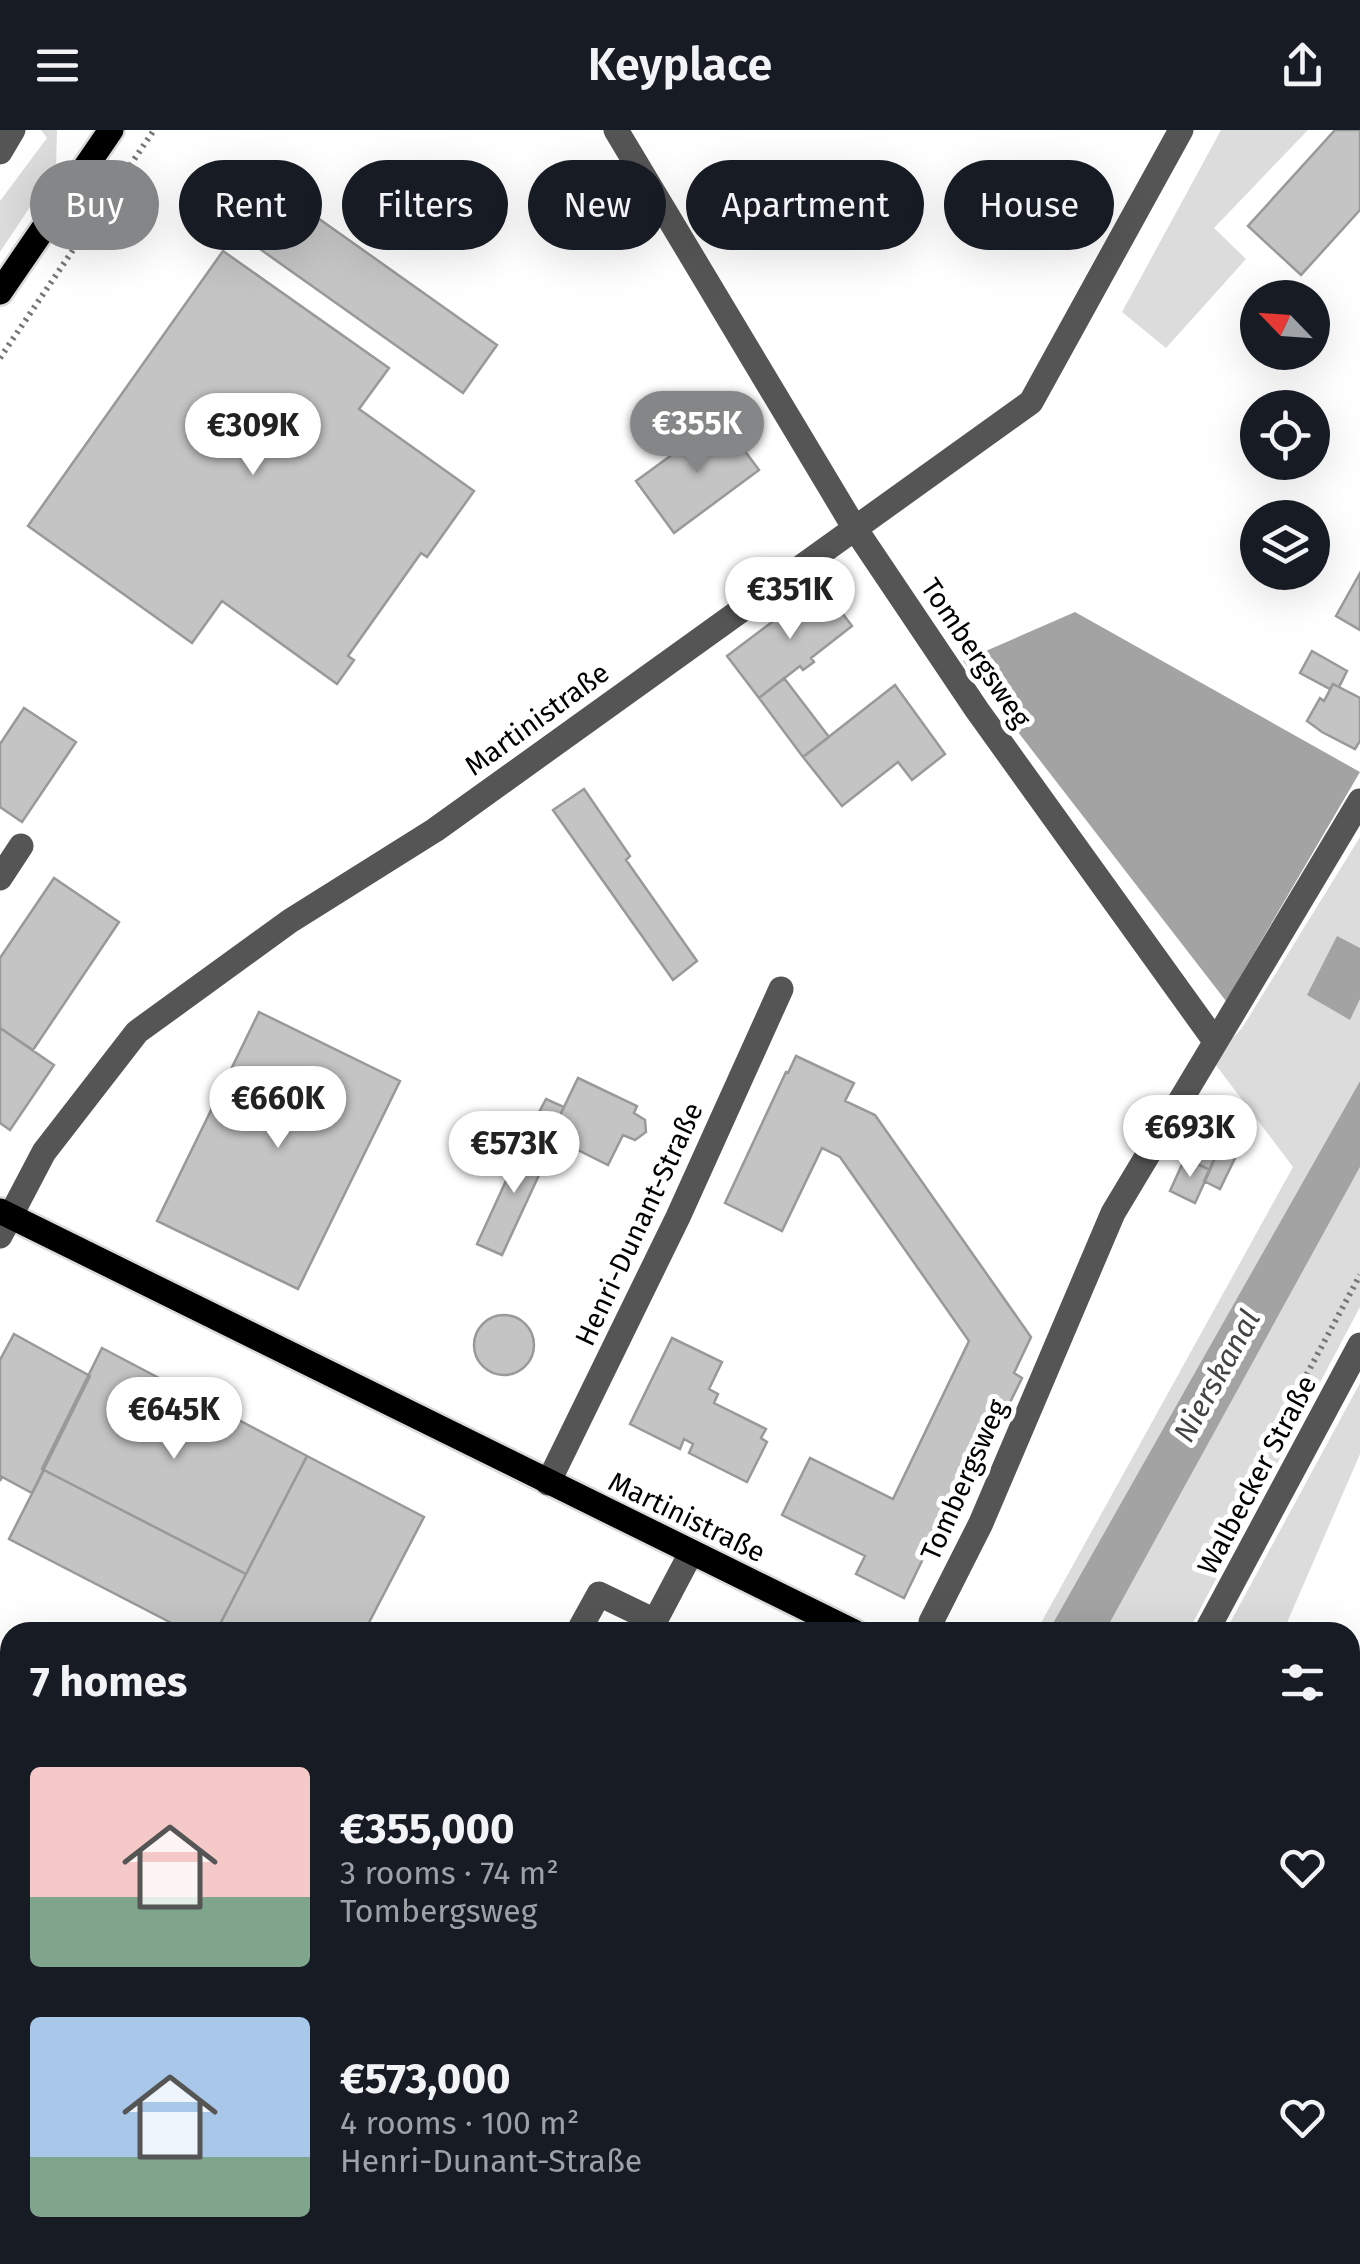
<!DOCTYPE html>
<html lang="en">
<head>
<meta charset="utf-8">
<style>
  :root { --surface:#171b24; --page:#20242c; --text:#f1f3f6; --muted:#9ea1a6; --accent:#858687 }
  body { margin:0; font-family:"Fira Sans",sans-serif; background:var(--page); color:var(--text); height:100vh; display:flex; flex-direction:column; font-size:38px; white-space:nowrap }
  * { box-sizing:border-box; margin:0 }
  p { font-size:32px; color:var(--muted) }
  .icon { flex:none; width:55px; height:55px; fill:none; stroke:currentColor; stroke-width:2; stroke-linecap:round; stroke-linejoin:round }
  .map { position:relative; flex:1; overflow:hidden }
  .side { position:absolute; left:0px; top:1492px; width:1360px; height:642px; display:flex; flex-direction:column; background:var(--surface); border-radius:30px 30px 0 0; box-shadow:0 10px 40px #0002 }
  .side>* { flex:none }
  .hud { position:absolute; left:30px; top:30px; width:1300px; height:90px; display:flex; gap:20px }
  .needle { width:65px; rotate:295deg }
  .buttons { position:absolute; left:1240px; top:150px; display:grid; gap:20px }
  .buttons a { display:grid; place-items:center; width:90px; height:90px; border-radius:50%; background:var(--surface); box-shadow:0 10px 40px #0002; font-size:50px }
  .price { position:absolute; translate:-50% -85px; padding:0 22px; border-radius:35px; background:#fff; color:#222; font-size:32px; line-height:65px; filter:drop-shadow(0 2px 5px #0008) }
  .price::after { content:''; position:absolute; left:50%; top:60px; width:30px; height:22px; margin-left:-15px; background:inherit; clip-path:polygon(0 0,100% 0,50% 100%) }
  .price.active { background:var(--accent); color:#fff }
  ul { padding:0; list-style:none }
  li { display:flex; align-items:center; gap:30px; height:250px; padding:0 30px }
  li span { display:grid; place-items:center; flex:none; width:280px; height:200px; border-radius:10px; color:#555 }
  li>.icon { margin-inline-start:auto }
  span .icon { width:120px; height:120px; fill:#fffc; stroke-width:1 }
  li b { font-size:42px }
  h2 { display:flex; justify-content:space-between; align-items:center; height:120px; padding:0 30px; font-size:42px }
  .pill { padding:0 35px; border-radius:45px; background:var(--surface); box-shadow:0 10px 40px #0002; font-size:35px; line-height:90px }
  .pill.active { background:var(--accent); color:#fff }
  header { display:flex; justify-content:space-between; align-items:center; height:130px; padding:0 30px; background:var(--surface); font-size:45px; font-weight:600 }
  .map>svg:first-child { display:block }
</style>
</head>
<body>
<header><svg class="icon" aria-label="menu" viewBox="0 0 24 24"><path d="M4 6h16M4 12h16M4 18h16"/></svg>Keyplace<svg class="icon" aria-label="share" viewBox="0 0 24 24"><path d="M12 15V3M7 8l5-5 5 5M5 13v7h14v-7"/></svg></header>
<div class="map">
<svg width="1360" height="2134" viewBox="0 0 1360 2134">
  <rect width="100%" height="100%" fill="#fff"/>
  <path fill="#dcdcdc" d="M 41,0 L 57,0 L 56,38 L 0,122 L 0,71 L 47,8 Z
    M 1221,0 L 1308,0 L 1214,98 L 1246,129 L 1166,218 L 1122,182 Z
    M 1360,707 L 1360,951 L 1048,1502 L 1036,1502 L 1293,1037 L 1212,930 L 1242,898 Z
    M 1360,1037 L 1360,1177 L 1188,1502 L 1104,1502 Z
    M 1360,1253 L 1360,1324 L 1283,1502 L 1225,1502 Z
    M 678,2125 L 772,2125 L 767,2134 L 672,2134 Z"/>
  <path fill="#a3a3a3" d="M 1075,482 L 1360,642 L 1226,871 L 963,531 Z
    M 1337,806 L 1360,818 L 1360,869 L 1350,890 L 1307,865 Z
    M 1360,951 L 1360,1037 L 1109,1494 L 1104,1502 L 1048,1502 Z"/>
  <g fill="none" stroke-linecap="round" stroke-linejoin="round">
    <path stroke="#a3a3a3" stroke-width="35" d="M 722,2134 L 727,2125"/>
  </g>
  <path fill="#c4c4c4" stroke="#999" stroke-width="2.5" d="M 1335,0 L 1360,0 L 1360,80 L 1301,145 L 1248,96 Z
    M 284,64 L 497,215 L 463,263 L 250,112 Z
    M 223,121 L 389,238 L 359,279 L 474,361 L 427,427 L 421,423 L 348,526 L 354,530 L 337,554 L 222,471 L 192,513 L 28,396 Z
    M 721,289 L 759,340 L 674,403 L 636,351 Z
    M 1360,443 L 1360,500 L 1336,486 Z
    M 821,455 L 852,496 L 811,528 L 814,532 L 803,540 L 800,536 L 759,568 L 727,526 Z
    M 1312,521 L 1347,541 L 1339,557 L 1333,554 L 1330,559 L 1300,543 Z
    M 784,548 L 829,607 L 803,627 L 759,568 Z
    M 1333,554 L 1360,568 L 1360,611 L 1355,619 L 1322,602 L 1307,591 L 1320,568 L 1324,571 Z
    M 895,555 L 945,624 L 912,650 L 898,632 L 842,676 L 803,627 Z
    M 24,578 L 76,612 L 22,692 L 0,677 L 0,614 Z
    M 584,659 L 630,726 L 626,730 L 697,831 L 673,850 L 553,680 Z
    M 54,748 L 119,792 L 33,920 L 0,898 L 0,828 Z
    M 259,882 L 400,951 L 298,1159 L 157,1091 Z
    M 0,898 L 54,935 L 10,1000 L 0,993 Z
    M 796,926 L 854,953 L 845,971 L 875,985 L 1031,1207 L 1014,1243 L 1022,1248 L 958,1379 L 949,1375 L 904,1468 L 856,1444 L 865,1426 L 782,1385 L 810,1328 L 893,1369 L 969,1211 L 840,1027 L 822,1018 L 782,1101 L 725,1073 L 786,942 L 788,943 Z
    M 578,948 L 637,976 L 634,983 L 645,990 L 646,1002 L 635,1010 L 623,1005 L 608,1035 L 550,1006 Z
    M 546,969 L 564,977 L 545,1016 L 526,1007 Z
    M 1207,970 L 1253,991 L 1220,1059 L 1204,1051 L 1217,1023 L 1188,1009 Z
    M 526,1007 L 551,1019 L 502,1125 L 477,1114 Z
    M 1193,1011 L 1217,1023 L 1210,1040 L 1185,1028 Z
    M 1185,1028 L 1210,1040 L 1195,1073 L 1170,1061 Z
    M474 1215a30 30 0 1 1 60 0a30 30 0 1 1-60 0Z
    M 14,1204 L 90,1246 L 32,1363 L 2,1347 L 0,1351 L 0,1230 Z
    M 672,1208 L 722,1232 L 709,1259 L 718,1264 L 714,1273 L 766,1299 L 761,1308 L 767,1312 L 747,1352 L 689,1323 L 693,1314 L 684,1309 L 680,1319 L 630,1294 Z
    M 102,1218 L 307,1326 L 246,1444 L 42,1339 Z
    M 307,1326 L 424,1387 L 364,1502 L 216,1502 Z
    M 44,1340 L 246,1444 L 216,1502 L 189,1502 L 9,1409 Z
    M 1354,1539 L 1360,1552 L 1360,1584 L 1350,1589 L 1350,1541 Z
    M 0,1656 L 10,1662 L 10,1887 L 5,1897 L 0,1895 Z"/>
  <g fill="none" stroke-linecap="round" stroke-linejoin="round">
    <defs>
      <path id="major" d="M 0,162 L 111,0
        M 0,1081 L 854,1502
        M 1350,1747 L 1360,1751"/>
    </defs>
    <use href="#major" stroke="#dbdbdb" stroke-width="30"/>
    <path stroke="#777" stroke-width="6" stroke-dasharray="2.5 5" stroke-linecap="butt" d="M 0,228 L 154,0
      M 1264,1324 L 1360,1145
      M 1350,1783 L 1360,1788"/>
    <path stroke="#555" stroke-width="25" d="M 616,0 L 854,397 L 977,580 L 1215,911
      M 0,22 L 13,0
      M 0,748 L 21,716
      M 0,1106 L 44,1022 L 137,902 L 290,791 L 435,700 L 1031,272 L 1181,0
      M 548,1353 L 678,1087 L 781,859
      M 931,1492 L 981,1393 L 1113,1083 L 1360,671
      M 578,1502 L 599,1464 L 655,1491 L 691,1423
      M 1206,1502 L 1360,1215"/>
    <use href="#major" stroke="#000" stroke-width="25"/>
  </g>
  <g text-anchor="middle" dominant-baseline="central" stroke-width="10" stroke-linejoin="round" paint-order="stroke">
    <g font-size="28" fill="#000" stroke="#fff">
      <text transform="translate(976 523) rotate(56)">Tombergsweg</text>
      <text transform="translate(537 589) rotate(-36)">Martinistraße</text>
      <text transform="translate(639 1094) rotate(-65)">Henri-Dunant-Straße</text>
      <text transform="translate(1257 1345) rotate(-62)">Walbecker Straße</text>
      <text transform="translate(964 1350) rotate(-66)">Tombergsweg</text>
      <text transform="translate(687 1387) rotate(26)">Martinistraße</text>
    </g>
    <g font-size="30" font-style="italic" fill="#444" stroke="#fff">
      <text transform="translate(1217 1246) rotate(-61)">Nierskanal</text>
    </g>
  </g>
</svg>
<div class="buttons">
<a><svg class="needle" viewBox="-14 -14 28 28"><path d="M0-13l5 13h-10z" fill="#e53935"/><path d="M0 13l5-13h-10z" fill="#9ea1a6"/></svg></a>
<a><svg class="icon" aria-label="locate" viewBox="0 0 24 24"><circle cx="12" cy="12" r="6"/><path d="M12 2v4M12 18v4M2 12h4M18 12h4"/></svg></a>
<a><svg class="icon" aria-label="layers" viewBox="0 0 24 24"><path d="M12 4l9 5-9 5-9-5zM3 14l9 5 9-5"/></svg></a>
</div>
<b class="price active" style="left:697px;top:346px">€355K</b>
<b class="price" style="left:253px;top:348px">€309K</b>
<b class="price" style="left:790px;top:512px">€351K</b>
<b class="price" style="left:278px;top:1021px">€660K</b>
<b class="price" style="left:1190px;top:1050px">€693K</b>
<b class="price" style="left:514px;top:1066px">€573K</b>
<b class="price" style="left:174px;top:1332px">€645K</b>
<div class="hud">
<a class="pill active">Buy</a>
<a class="pill">Rent</a>
<a class="pill">Filters</a>
<a class="pill">New</a>
<a class="pill">Apartment</a>
<a class="pill">House</a>
</div>
<section class="side">
<h2>7 homes<svg class="icon" aria-label="filters" viewBox="0 0 24 24"><path d="M4 7h16M4 17h16"/><circle cx="9" cy="7" r="2"/><circle cx="15" cy="17" r="2"/></svg></h2>
<ul>
<li><span style="background:linear-gradient(#f6c9c9 65%,#7fa58c 0)"><svg class="icon" aria-label="home" viewBox="0 0 24 24"><path d="M3 11l9-7 9 7M6 9v11h12V9"/></svg></span><div><b>€355,000</b><p>3 rooms · 74 m²</p><p>Tombergsweg</p></div><svg class="icon" aria-label="heart" viewBox="0 0 24 24"><path d="M12 20l-8-8c-3-5 5-10 8-4 3-6 11-1 8 4z"/></svg></li>
<li><span style="background:linear-gradient(#a9c7e8 70%,#7fa58c 0)"><svg class="icon" aria-label="home" viewBox="0 0 24 24"><path d="M3 11l9-7 9 7M6 9v11h12V9"/></svg></span><div><b>€573,000</b><p>4 rooms · 100 m²</p><p>Henri-Dunant-Straße</p></div><svg class="icon" aria-label="heart" viewBox="0 0 24 24"><path d="M12 20l-8-8c-3-5 5-10 8-4 3-6 11-1 8 4z"/></svg></li>
</ul>
</section>
</div>
</body>
</html>
